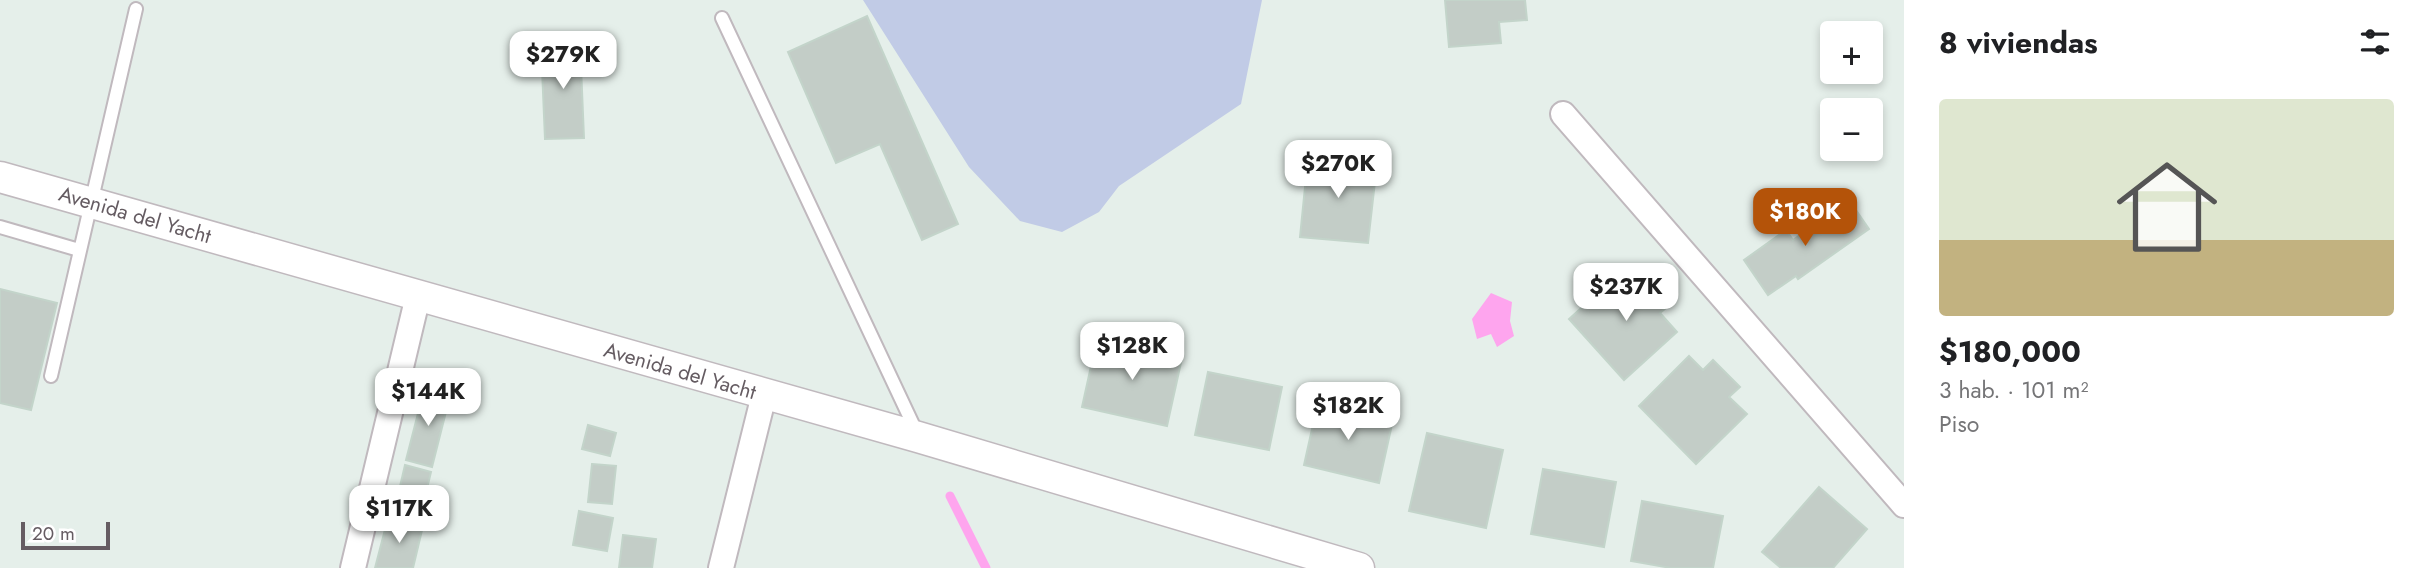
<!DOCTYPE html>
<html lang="es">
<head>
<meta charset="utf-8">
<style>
  :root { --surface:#fff; --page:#f2f2f2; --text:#202124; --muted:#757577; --accent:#b45309 }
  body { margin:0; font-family:Jost,sans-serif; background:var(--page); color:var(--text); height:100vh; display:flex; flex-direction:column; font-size:26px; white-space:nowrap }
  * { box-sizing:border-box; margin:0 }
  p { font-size:23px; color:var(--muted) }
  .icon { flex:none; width:38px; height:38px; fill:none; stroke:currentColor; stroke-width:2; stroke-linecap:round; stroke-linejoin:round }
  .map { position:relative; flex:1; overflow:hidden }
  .details { display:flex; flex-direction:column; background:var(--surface); width:525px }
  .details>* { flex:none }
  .buttons { position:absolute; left:1820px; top:21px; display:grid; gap:14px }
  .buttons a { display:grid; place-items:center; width:63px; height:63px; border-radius:7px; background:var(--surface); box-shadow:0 4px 10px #0003; font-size:35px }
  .scale { position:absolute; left:21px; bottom:18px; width:89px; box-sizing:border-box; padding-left:7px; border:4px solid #655c62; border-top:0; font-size:19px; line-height:24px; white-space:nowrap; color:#655c62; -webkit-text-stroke:5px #fff; paint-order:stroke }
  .price { position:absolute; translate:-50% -60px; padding:0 16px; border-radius:14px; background:#fff; color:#222; font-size:23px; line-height:46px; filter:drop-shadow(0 2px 4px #0008) }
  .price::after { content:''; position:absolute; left:50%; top:42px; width:21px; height:16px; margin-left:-10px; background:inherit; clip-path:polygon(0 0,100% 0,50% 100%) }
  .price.on { background:var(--accent); color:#fff }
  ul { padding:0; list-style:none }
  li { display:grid; align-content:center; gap:14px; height:371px; padding:0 35px }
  li span { display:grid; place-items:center; height:217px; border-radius:7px; color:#555 }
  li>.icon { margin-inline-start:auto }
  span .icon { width:126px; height:126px; fill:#fffc; stroke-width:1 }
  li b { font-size:30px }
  h2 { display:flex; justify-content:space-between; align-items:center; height:84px; padding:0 35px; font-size:30px }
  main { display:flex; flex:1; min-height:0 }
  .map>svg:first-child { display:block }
</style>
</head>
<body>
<main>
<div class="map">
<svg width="1904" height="568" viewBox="0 0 1904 568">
  <rect width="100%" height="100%" fill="#e5efea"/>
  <path fill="#c1cbe6" d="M 863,0 L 1262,0 L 1241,104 L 1119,186 L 1099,212 L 1062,232 L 1020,221 L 969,167 Z"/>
  <path fill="#fea5ee" d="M 1491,293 L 1512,302 L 1510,321 L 1514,336 L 1497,347 L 1491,334 L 1477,339 L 1472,319 Z"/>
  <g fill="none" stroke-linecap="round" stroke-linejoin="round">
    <path stroke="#fea5ee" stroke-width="9" d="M 950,496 L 986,568"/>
  </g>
  <path fill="#c3cdc7" stroke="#c3d4ca" stroke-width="2" d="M 1445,0 L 1525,0 L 1527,20 L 1499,22 L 1501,43 L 1449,47 Z
    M 867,16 L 958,224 L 922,240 L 880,144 L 836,163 L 788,52 Z
    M 580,43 L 584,138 L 545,139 L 541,45 Z
    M 1308,157 L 1377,164 L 1368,243 L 1300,237 Z
    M 1849,200 L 1869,229 L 1798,279 L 1796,276 L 1768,295 L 1744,260 L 1786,230 L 1793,240 Z
    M 1622,271 L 1635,286 L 1646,276 L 1671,304 L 1660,313 L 1677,332 L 1624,380 L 1569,319 Z
    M 0,289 L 57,303 L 31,410 L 0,403 Z
    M 1097,339 L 1182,358 L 1167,426 L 1082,407 Z
    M 1689,356 L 1703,370 L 1713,360 L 1740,387 L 1729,397 L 1747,414 L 1696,464 L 1639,406 Z
    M 1208,372 L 1282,387 L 1269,450 L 1195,435 Z
    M 424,390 L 450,396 L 432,467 L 406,460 Z
    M 1318,402 L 1393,420 L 1379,483 L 1304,465 Z
    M 588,425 L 616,433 L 610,456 L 582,449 Z
    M 1427,433 L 1503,450 L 1486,528 L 1409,511 Z
    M 592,464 L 616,466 L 612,504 L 588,502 Z
    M 405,465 L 431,472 L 424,501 L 398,495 Z
    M 1543,469 L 1616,482 L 1604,547 L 1531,534 Z
    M 1819,487 L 1867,529 L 1833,568 L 1781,568 L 1762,552 Z
    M 396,498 L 414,502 L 410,518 L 392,513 Z
    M 1642,501 L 1723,516 L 1713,568 L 1671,568 L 1631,561 Z
    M 579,511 L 613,518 L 607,551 L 573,545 Z
    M 388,518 L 423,526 L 413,568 L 375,568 Z
    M 623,535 L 656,539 L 652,568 L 619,568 Z"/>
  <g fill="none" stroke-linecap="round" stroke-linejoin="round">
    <defs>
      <path id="service" d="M 722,18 L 917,433
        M 0,227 L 79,250
        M 51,376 L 136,9"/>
      <path id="minor" d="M 1563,114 L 1904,505
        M 353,568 L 418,296
        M 721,568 L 764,395"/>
      <path id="tertiary" d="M 0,177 L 918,437 L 1359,568"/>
    </defs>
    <use href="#service" stroke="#c0b9be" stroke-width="16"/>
    <use href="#minor" stroke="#c0b9be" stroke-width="28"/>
    <use href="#tertiary" stroke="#c0b9be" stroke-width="33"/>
    <use href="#service" stroke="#fff" stroke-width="12"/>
    <use href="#minor" stroke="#fff" stroke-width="24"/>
    <use href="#tertiary" stroke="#fff" stroke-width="30"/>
  </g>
  <g text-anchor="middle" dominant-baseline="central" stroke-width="7" stroke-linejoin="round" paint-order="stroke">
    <g font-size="21" fill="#655c62" stroke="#fff">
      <text transform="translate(135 215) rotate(16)">Avenida del Yacht</text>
      <text transform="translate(680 371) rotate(16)">Avenida del Yacht</text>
    </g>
  </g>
</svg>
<div class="buttons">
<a>+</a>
<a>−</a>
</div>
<div class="scale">20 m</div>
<b class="price" style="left:563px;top:91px">$279K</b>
<b class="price" style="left:1338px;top:200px">$270K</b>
<b class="price on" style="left:1805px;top:248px">$180K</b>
<b class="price" style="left:1626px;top:323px">$237K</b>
<b class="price" style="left:1132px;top:382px">$128K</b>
<b class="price" style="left:428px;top:428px">$144K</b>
<b class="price" style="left:1348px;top:442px">$182K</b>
<b class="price" style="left:399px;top:545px">$117K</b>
</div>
<section class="details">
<h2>8 viviendas<svg class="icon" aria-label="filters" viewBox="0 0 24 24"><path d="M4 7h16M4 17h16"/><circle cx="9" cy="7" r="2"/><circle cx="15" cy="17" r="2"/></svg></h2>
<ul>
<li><span style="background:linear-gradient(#dfe7d0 65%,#c2b280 0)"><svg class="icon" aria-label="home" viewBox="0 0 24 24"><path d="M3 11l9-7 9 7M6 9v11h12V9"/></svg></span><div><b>$180,000</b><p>3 hab. · 101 m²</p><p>Piso</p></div></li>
</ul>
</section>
</main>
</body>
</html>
